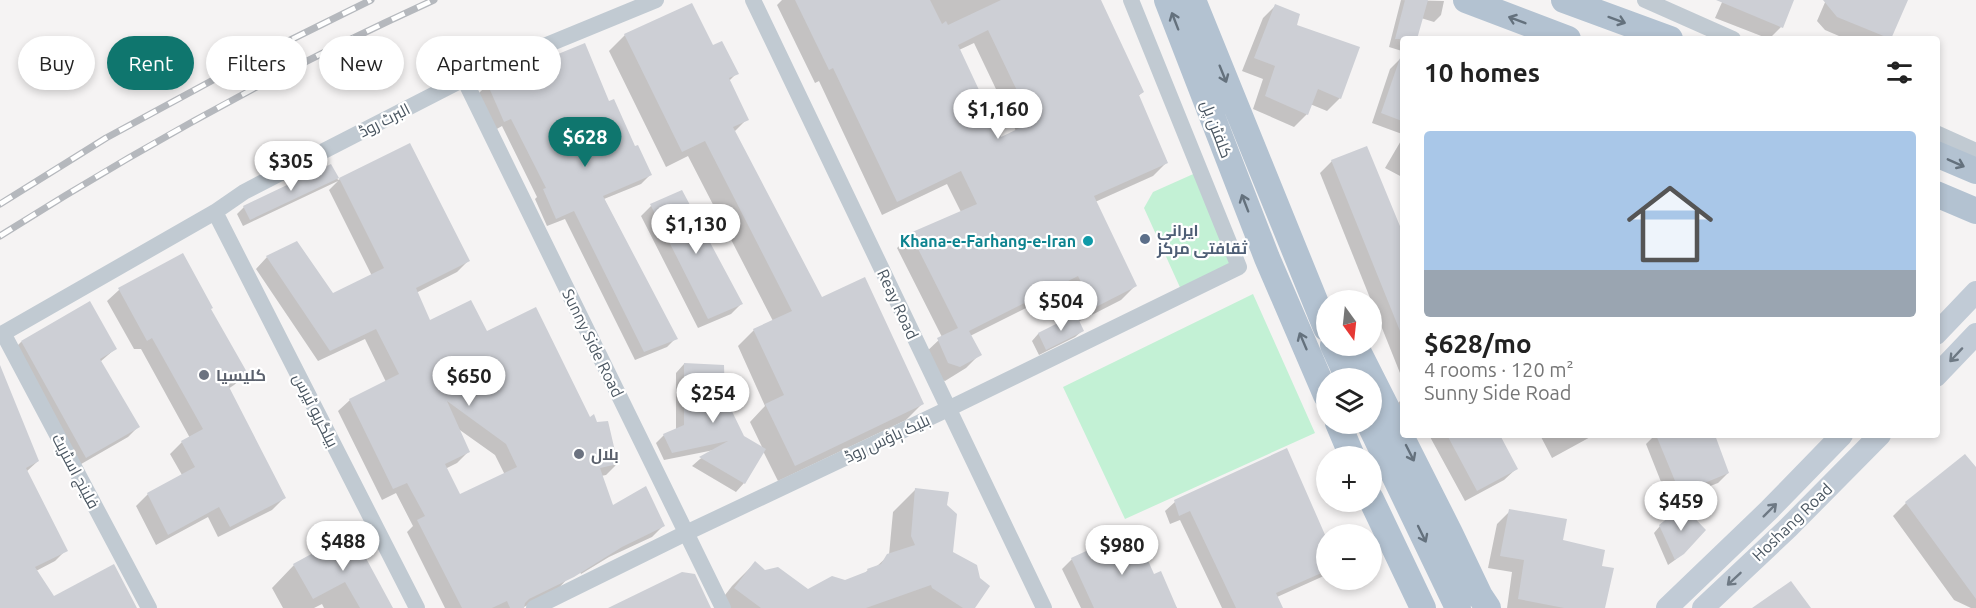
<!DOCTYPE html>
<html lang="en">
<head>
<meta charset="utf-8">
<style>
  :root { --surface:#fff; --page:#f2f2f2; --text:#222; --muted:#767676; --line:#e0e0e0; --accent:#0f766e }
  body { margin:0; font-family:Ubuntu,Cairo,sans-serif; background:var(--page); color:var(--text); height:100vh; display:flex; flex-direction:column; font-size:22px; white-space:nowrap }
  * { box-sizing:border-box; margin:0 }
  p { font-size:20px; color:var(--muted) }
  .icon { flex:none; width:33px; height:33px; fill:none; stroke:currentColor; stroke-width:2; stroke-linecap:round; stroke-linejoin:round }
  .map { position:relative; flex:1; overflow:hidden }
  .side { position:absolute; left:1400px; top:36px; width:540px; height:402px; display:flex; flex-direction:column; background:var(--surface); border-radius:6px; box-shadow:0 3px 9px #0003 }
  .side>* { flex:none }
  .banner { position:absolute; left:18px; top:36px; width:570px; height:54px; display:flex; gap:12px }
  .needle { width:39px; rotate:165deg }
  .controls { position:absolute; left:1316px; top:290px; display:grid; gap:12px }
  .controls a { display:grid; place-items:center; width:66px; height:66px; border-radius:50%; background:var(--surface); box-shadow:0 3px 9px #0003; font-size:30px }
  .price { position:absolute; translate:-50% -51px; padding:0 14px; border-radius:21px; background:#fff; color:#222; font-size:20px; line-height:39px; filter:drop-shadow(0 2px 3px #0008) }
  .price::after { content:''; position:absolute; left:50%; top:36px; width:18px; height:14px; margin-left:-9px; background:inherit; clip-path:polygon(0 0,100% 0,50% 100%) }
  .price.selected { background:var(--accent); color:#fff }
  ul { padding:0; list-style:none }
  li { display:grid; align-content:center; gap:12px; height:318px; padding:0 24px }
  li+li { border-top:2px solid var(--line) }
  li span { display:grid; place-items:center; height:186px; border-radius:6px; color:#555 }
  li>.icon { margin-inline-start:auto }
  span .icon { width:108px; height:108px; fill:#fffc; stroke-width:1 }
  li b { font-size:26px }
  h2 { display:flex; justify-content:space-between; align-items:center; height:72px; padding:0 24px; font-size:26px }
  .chip { padding:0 21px; border-radius:27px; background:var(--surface); box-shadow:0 3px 9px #0003; font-size:21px; line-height:54px }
  .chip.selected { background:var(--accent); color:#fff }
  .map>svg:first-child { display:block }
</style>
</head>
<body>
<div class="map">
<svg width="1976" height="608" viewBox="0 0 1976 608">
  <rect width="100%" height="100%" fill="#f5f3f3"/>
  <path fill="#c3f1d5" d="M 1200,171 L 1239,267 L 1183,294 L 1144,208 L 1153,192 Z
    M 1253,294 L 1315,433 L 1125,519 L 1063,387 Z"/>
  <path fill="#0003" fill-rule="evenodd" d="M 782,0 L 1099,0 L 1143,92 L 1138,96 L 1167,162 L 1153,176 L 1095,202 L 1135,286 L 1121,300 L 1078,322 L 1082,331 L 1075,337 L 1039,355 L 1032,341 L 1038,334 L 1077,315 L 1064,289 L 970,336 L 980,354 L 966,368 L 945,381 L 934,377 L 924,354 L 942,337 L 897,248 L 911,234 L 961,212 L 947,184 L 882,215 L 819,81 L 815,83 L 777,5 ZM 974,43 L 1016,131 L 1001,139 L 959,50 Z
    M 1401,0 L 1444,1 L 1441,15 L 1434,22 L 1421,18 L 1415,39 L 1402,39 L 1402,51 L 1389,47 Z
    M 1723,0 L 1793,0 L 1781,27 L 1769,39 L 1715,18 Z
    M 1826,0 L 1906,0 L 1890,39 L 1846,39 L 1825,30 L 1817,21 Z
    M 1276,5 L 1295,26 L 1340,98 L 1327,111 L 1310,104 L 1307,114 L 1294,127 L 1253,109 L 1263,79 L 1242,71 L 1263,18 Z
    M 625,35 L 712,47 L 737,73 L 729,81 L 747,119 L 734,132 L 822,299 L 922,404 L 906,420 L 778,481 L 763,451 L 744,483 L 736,492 L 692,466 L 700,459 L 714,450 L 664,460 L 656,443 L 664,435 L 676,430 L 676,373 L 684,364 L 724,398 L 743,437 L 763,449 L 750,422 L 765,406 L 738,346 L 754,330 L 773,321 L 688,156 L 666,167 L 609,51 Z
    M 1400,59 L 1402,60 L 1402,134 L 1372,123 L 1390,69 Z
    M 488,84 L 608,103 L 650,175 L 641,184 L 604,199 L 676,338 L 667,347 L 635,360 L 565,219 L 547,226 L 535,199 L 537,197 L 502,126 L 495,130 L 479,93 Z
    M 1402,139 L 1402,177 L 1385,168 Z
    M 409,145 L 468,261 L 457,272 L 416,293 L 430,322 L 486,333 L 589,419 L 617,464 L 606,475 L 601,476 L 613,507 L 663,526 L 652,537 L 609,557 L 581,574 L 567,544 L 568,578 L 557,590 L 522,608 L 445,608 L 407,532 L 413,526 L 396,493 L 382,500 L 338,411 L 350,400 L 386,382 L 365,339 L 318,361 L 256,269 L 267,257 L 333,295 L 372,276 L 329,190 L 338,181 L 243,226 L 237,214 L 244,207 L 331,166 L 338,180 ZM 457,428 L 495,455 L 505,475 L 459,496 L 445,469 L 457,463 L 468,452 Z
    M 1366,148 L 1402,235 L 1402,378 L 1320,173 L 1332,161 Z
    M 681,192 L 741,304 L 731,314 L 698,328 L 641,216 L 651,206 Z
    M 183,255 L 210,309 L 246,374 L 234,385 L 228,389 L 284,498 L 272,510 L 218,537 L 208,517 L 156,545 L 136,506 L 148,494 L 182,475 L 170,454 L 182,442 L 190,438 L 141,349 L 134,349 L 107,301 L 119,290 Z
    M 21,342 L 115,349 L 100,362 L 138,427 L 128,437 L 76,467 L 11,352 Z
    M 0,368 L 38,461 L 26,472 L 66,550 L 55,561 L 36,571 L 53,598 L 137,608 L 0,608 Z
    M 1402,399 L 1402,416 L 1397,404 Z
    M 1429,435 L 1498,435 L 1516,469 L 1504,480 L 1465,501 Z
    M 1540,435 L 1594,435 L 1552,458 Z
    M 1655,435 L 1714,435 L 1728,473 L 1718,483 L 1669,502 L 1646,444 Z
    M 1965,456 L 1976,469 L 1976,608 L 1971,608 L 1954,600 L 1893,516 L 1906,503 Z
    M 915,490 L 945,506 L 951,553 L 973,608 L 715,608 L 732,586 L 755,563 L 765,572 L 808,591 L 845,581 L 863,575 L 868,570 L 876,567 L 889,555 L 893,512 Z
    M 1175,502 L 1326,540 L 1326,575 L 1277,597 L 1282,608 L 1222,608 L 1180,520 L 1170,524 L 1165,511 Z
    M 1510,511 L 1562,541 L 1601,567 L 1603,608 L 1507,608 L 1512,572 L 1488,568 L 1497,524 Z
    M 1660,526 L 1704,530 L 1675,560 L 1668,565 L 1654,533 Z
    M 324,542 L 392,608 L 324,608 L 322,604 L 314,608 L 283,608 L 272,588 L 294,565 L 310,557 Z
    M 1072,559 L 1153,576 L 1177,608 L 1081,608 L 1062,569 Z"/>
  <path fill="#cdcfd5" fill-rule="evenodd" d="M 795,0 L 930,0 L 942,24 L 946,21 L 948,25 L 1001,0 L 1101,0 L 1144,92 L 1139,95 L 1168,163 L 1094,196 L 1137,286 L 1094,308 L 1078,276 L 969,331 L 982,355 L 960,367 L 948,363 L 937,338 L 958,328 L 910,233 L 977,204 L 961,171 L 897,202 L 833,68 L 829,70 ZM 988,30 L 1032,122 L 1001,137 L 958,45 Z
    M 1405,0 L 1428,0 L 1417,39 L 1395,39 Z
    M 1716,0 L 1794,0 L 1783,28 Z
    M 1823,0 L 1908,0 L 1891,39 L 1837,17 Z
    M 692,3 L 713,45 L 722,41 L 739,74 L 729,78 L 749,120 L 733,127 L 822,297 L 865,277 L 924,404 L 795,466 L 765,404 L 784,395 L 753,329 L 792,311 L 705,141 L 682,152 L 624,34 Z
    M 1275,4 L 1300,14 L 1297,25 L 1360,47 L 1341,99 L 1318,89 L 1308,115 L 1265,96 L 1275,66 L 1254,58 Z
    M 585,43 L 609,101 L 614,99 L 635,146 L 638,145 L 652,175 L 603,196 L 678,339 L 644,352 L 574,211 L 556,219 L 543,189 L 546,188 L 511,119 L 504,122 L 487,83 Z
    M 1400,58 L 1402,58 L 1402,121 L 1381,113 Z
    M 410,143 L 470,261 L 416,288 L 430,320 L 471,300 L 487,331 L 536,307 L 590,417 L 594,414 L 597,422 L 608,421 L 618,464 L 600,468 L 613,505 L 646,486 L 665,526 L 622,547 L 574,577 L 529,599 L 525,603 L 524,608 L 510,608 L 507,601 L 492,608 L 462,608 L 417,520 L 425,516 L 407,483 L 393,489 L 349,399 L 399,374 L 376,329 L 330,351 L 266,256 L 297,241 L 333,293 L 384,268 L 339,178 ZM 447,401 L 506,444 L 517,467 L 460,494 L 445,464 L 470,452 Z
    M 1367,146 L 1402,231 L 1402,336 L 1331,160 Z
    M 331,164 L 339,178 L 250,220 L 243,206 Z
    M 682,190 L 743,304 L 708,319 L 650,204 Z
    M 183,253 L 213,308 L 211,309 L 248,374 L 228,385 L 286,498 L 230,527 L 219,507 L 168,535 L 147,493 L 195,467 L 181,441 L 203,429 L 152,338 L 147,341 L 118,288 Z
    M 90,301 L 117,349 L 100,359 L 140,427 L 86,458 L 21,341 Z
    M 1076,314 L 1084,331 L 1046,350 L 1038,333 Z
    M 684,363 L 724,365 L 725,397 L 744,436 L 766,449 L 745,484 L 699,457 L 728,441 L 672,453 L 663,434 L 684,425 Z
    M 0,365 L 39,461 L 26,468 L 68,551 L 35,567 L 54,596 L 114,564 L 137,608 L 0,608 Z
    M 1447,435 L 1500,435 L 1518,469 L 1477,491 Z
    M 1656,435 L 1715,435 L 1729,473 L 1680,493 Z
    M 1287,448 L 1326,537 L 1326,571 L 1276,593 L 1283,608 L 1236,608 L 1190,511 L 1179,516 L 1174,500 Z
    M 1965,454 L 1976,467 L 1976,599 L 1905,502 Z
    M 915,488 L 949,492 L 947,505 L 957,514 L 953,552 L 977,565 L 980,578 L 990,586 L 975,608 L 963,608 L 932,588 L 931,585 L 866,608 L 761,608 L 734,588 L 755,561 L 765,570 L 778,567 L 808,589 L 832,576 L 845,580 L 868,571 L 867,569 L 881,564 L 887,554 L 915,545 L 911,536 Z
    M 1683,506 L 1706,530 L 1684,554 L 1675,560 L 1659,525 Z
    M 1509,509 L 1567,519 L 1563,540 L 1605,550 L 1602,566 L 1614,568 L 1605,608 L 1564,608 L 1518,599 L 1524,560 L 1500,556 Z
    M 349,527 L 393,608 L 360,608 L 345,582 L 313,599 L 293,564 L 326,546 L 323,541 Z
    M 1134,529 L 1154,574 L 1161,571 L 1177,608 L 1094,608 L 1071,558 Z
    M 682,572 L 695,574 L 711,608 L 608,608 Z
    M 1791,581 L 1811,608 L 1752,608 Z"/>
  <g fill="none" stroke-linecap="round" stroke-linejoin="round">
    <path stroke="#c1cad2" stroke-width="16" d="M 753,0 L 1044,608
      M 1645,0 L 1733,39
      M 464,79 L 723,608
      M 1936,133 L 1976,151
      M 215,212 L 417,608
      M 3,333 L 149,608
      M 0,335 L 215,212 L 244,192 L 464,79 L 656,0
      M 534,608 L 686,533 L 948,409 L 1239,267 L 1131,0"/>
    <path stroke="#c1cbd6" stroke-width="22" d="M 1936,334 L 1976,292
      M 1936,376 L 1976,334
      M 1667,608 L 1769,510 L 1842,435
      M 1703,608 L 1788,528 L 1880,435"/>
    <path stroke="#b3c2d1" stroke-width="26" d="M 1167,0 L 1267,258 L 1326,395
      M 1193,0 L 1326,328
      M 1466,0 L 1568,39
      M 1564,0 L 1670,39
      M 1936,154 L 1976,171
      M 1936,194 L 1976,211
      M 1333,345 L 1348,378
      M 1355,345 L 1450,533 L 1480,596 L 1488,608
      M 1338,423 L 1352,456
      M 1369,423 L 1458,608
      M 1371,499 L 1423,608"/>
    <defs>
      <path id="rail" d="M 0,204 L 106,138 L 250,60 L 371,0
        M 0,236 C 139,148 284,68 434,0"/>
    </defs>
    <use href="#rail" stroke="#b5b8bd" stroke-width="7"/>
    <use href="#rail" stroke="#fff" stroke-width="4.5" stroke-dasharray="14" stroke-linecap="butt"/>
  </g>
  <defs><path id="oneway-shaft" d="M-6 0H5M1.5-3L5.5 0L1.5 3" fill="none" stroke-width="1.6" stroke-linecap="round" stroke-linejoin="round" transform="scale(1.5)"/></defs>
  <g stroke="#64717d">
    <use href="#oneway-shaft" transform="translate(1517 20) rotate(-159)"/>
    <use href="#oneway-shaft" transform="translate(1617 20) rotate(20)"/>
    <use href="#oneway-shaft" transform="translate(1175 21) rotate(-111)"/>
    <use href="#oneway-shaft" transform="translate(1223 74) rotate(68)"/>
    <use href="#oneway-shaft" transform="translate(1956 163) rotate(24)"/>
    <use href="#oneway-shaft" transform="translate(1245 203) rotate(-111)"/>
    <use href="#oneway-shaft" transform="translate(1303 341) rotate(-113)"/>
    <use href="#oneway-shaft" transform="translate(1410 453) rotate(63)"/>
    <use href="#oneway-shaft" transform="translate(1422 534) rotate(64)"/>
  </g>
  <g stroke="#6e7984">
    <use href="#oneway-shaft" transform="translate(1956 355) rotate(133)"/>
    <use href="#oneway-shaft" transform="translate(1770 510) rotate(-45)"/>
    <use href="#oneway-shaft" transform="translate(1734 579) rotate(137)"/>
  </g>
  <circle fill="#5c6f8a" stroke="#fff" stroke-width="2" cx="1145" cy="239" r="6"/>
  <circle fill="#0f9aa8" stroke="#fff" stroke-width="2" cx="1088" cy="241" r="6"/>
  <g fill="#6b7280" stroke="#fff" stroke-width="2">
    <circle cx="204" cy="375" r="6"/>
    <circle cx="579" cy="454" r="6"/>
  </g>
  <g text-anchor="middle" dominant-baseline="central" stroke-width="4.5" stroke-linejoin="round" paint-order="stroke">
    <g font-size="16" fill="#4a5661" stroke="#fff">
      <text transform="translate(384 120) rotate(-27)">البرٹ روڈ</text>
      <text transform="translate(1217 129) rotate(69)">کلفٹن پل</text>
      <text transform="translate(898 304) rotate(65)">Reay Road</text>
      <text transform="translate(593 343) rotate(64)">Sunny Side Road</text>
      <text transform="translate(316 410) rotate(63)">بیلگریو ٹیرس</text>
      <text transform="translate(887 438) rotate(-25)">بلیک ہاؤس روڈ</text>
      <text transform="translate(76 471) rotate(62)">فلینچ اسٹریٹ</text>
      <text transform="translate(1792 522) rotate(-44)">Hoshang Road</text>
    </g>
    <g font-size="16" font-weight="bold" fill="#4e5e75" stroke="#fff" text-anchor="start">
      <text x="1157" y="230">ایرانی<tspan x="1157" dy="18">ثقافتی مرکز</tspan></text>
    </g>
    <g font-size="16" font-weight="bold" fill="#0d838f" stroke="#fff" text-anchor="end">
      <text x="1076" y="241">Khana-e-Farhang-e-Iran</text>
    </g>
    <g font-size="16" font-weight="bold" fill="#5b616d" stroke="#fff" text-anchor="start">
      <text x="216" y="375">کلیسیا</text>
      <text x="591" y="454">بلال</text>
    </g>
  </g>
</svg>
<div class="controls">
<a><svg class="needle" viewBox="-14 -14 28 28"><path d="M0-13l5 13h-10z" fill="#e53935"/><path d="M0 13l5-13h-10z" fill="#767676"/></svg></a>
<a><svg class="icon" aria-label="layers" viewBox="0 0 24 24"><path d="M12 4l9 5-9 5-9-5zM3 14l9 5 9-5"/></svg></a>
<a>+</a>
<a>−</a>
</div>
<b class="price" style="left:998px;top:140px">$1,160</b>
<b class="price selected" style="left:585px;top:168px">$628</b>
<b class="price" style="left:291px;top:192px">$305</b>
<b class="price" style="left:696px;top:255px">$1,130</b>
<b class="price" style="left:1061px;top:332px">$504</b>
<b class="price" style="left:469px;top:407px">$650</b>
<b class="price" style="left:713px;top:424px">$254</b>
<b class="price" style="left:1681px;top:532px">$459</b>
<b class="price" style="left:343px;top:572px">$488</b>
<b class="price" style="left:1122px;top:576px">$980</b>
<div class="banner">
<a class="chip">Buy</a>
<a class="chip selected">Rent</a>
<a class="chip">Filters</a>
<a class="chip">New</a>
<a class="chip">Apartment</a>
</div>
<section class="side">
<h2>10 homes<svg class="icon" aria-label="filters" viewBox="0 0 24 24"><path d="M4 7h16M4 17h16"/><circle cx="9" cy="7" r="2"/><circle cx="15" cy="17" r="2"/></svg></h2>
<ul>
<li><span style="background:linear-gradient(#a9c7e8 75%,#9aa5b1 0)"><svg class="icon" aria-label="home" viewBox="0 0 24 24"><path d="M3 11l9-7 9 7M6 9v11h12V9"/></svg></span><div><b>$628/mo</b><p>4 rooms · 120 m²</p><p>Sunny Side Road</p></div></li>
</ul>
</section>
</div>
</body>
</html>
